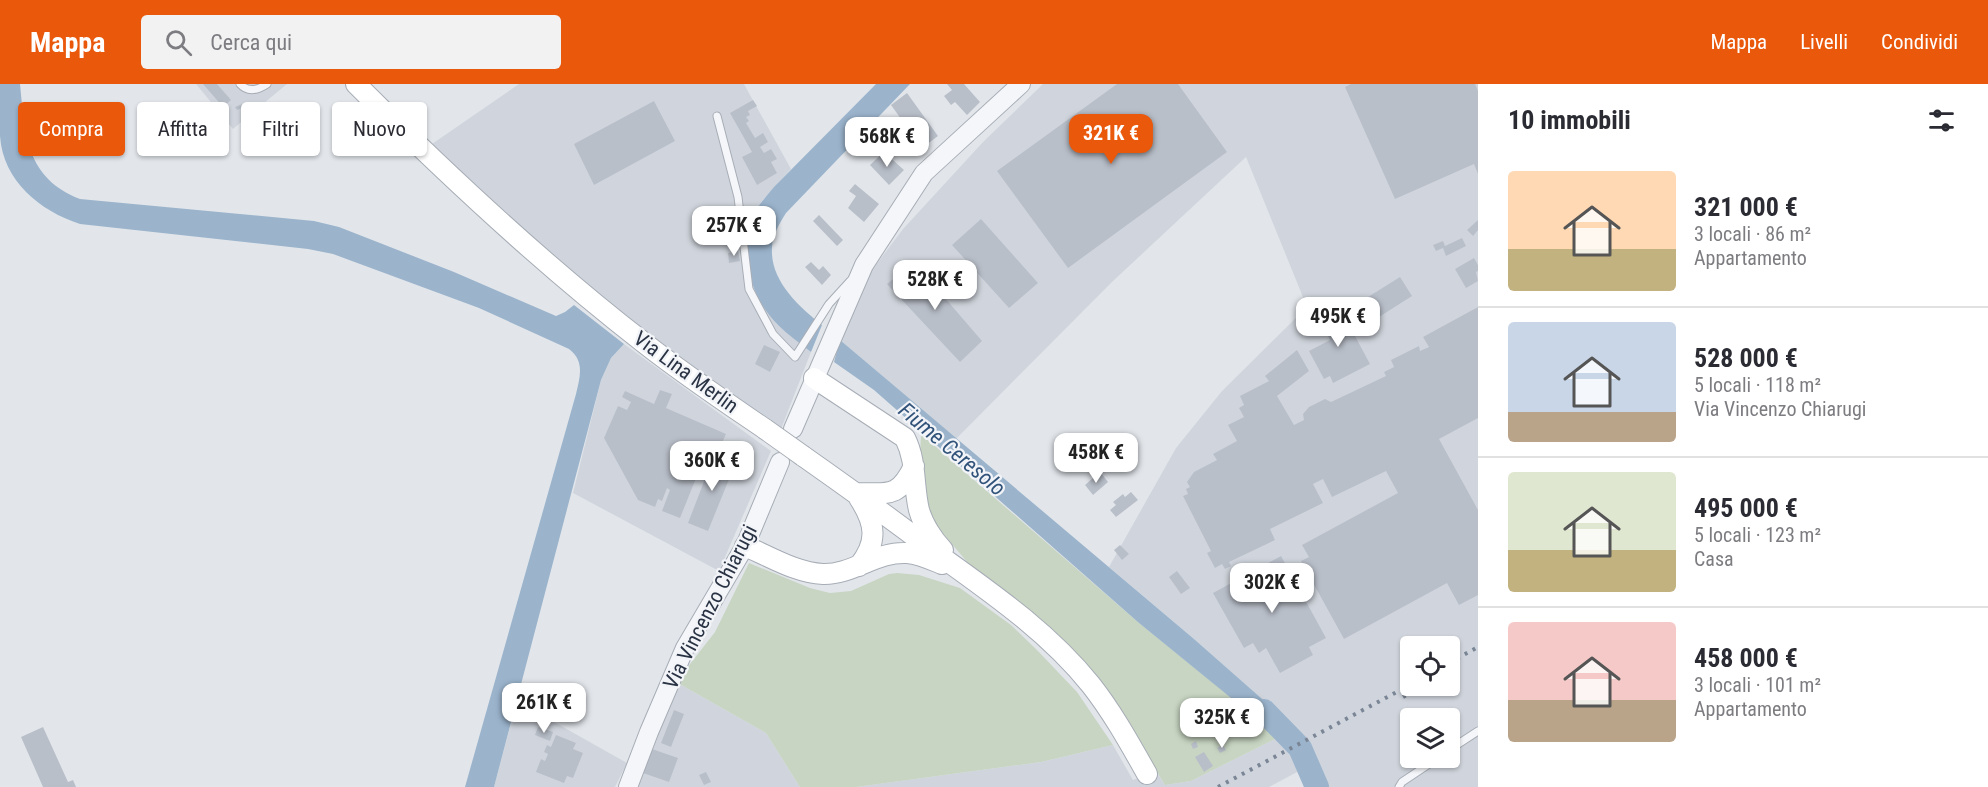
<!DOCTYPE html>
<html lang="it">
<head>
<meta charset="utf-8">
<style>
  :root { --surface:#fff; --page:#f2f2f3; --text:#2b2b33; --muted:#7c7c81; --line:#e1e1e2; --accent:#ea580c }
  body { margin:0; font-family:"Roboto Condensed",sans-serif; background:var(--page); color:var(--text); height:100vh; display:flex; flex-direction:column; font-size:22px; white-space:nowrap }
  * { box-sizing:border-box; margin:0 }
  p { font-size:20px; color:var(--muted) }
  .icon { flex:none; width:33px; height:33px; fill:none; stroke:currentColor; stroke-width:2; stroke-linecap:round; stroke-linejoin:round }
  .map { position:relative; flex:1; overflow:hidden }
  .side { display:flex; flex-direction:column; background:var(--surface); width:510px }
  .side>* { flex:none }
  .top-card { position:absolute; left:18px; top:18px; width:570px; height:54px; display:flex; gap:12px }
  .fabs { position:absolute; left:1400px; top:552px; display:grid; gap:12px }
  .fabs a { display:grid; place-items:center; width:60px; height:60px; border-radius:6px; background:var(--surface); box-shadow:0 2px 4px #0004; font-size:30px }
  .price { position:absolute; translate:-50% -51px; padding:0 14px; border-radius:12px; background:#fff; color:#222; font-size:20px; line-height:39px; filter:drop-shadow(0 2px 3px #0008) }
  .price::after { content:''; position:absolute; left:50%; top:36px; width:18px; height:14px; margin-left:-9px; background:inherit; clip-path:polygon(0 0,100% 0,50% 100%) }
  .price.selected { background:var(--accent); color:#fff }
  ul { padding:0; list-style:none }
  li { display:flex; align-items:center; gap:18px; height:150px; padding:0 30px }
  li+li { border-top:2px solid var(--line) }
  li span { display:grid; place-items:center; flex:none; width:168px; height:120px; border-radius:6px; color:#555 }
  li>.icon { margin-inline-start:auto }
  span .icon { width:72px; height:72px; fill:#fffc; stroke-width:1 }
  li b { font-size:26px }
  h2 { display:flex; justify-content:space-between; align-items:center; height:72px; padding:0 30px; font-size:26px }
  .chip { padding:0 21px; border-radius:6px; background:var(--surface); box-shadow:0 2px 4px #0004; font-size:21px; line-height:54px }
  .chip.selected { background:var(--accent); color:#fff }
  header { display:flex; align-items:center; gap:36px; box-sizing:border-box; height:84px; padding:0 30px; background:var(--accent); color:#fff }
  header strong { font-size:28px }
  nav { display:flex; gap:33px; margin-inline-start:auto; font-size:21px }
  .search { width:420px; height:54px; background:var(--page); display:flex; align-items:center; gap:15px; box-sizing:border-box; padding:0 21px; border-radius:6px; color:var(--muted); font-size:22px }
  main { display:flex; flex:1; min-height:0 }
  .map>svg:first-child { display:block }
</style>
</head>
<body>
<header>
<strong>Mappa</strong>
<div class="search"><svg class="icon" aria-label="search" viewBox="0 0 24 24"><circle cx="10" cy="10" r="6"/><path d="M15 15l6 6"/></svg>Cerca qui</div>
<nav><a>Mappa</a><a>Livelli</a><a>Condividi</a></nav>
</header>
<main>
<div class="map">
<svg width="1478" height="703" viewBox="0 0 1478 703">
  <rect width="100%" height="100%" fill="#e2e6eb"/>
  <path fill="#d0d5dd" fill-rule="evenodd" d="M 196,0 L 287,0 L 233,45 Z
    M 519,0 L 744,0 L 791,85 L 761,118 L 747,182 L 753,203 L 766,225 L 777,240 L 811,268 L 781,345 L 684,277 L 607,218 L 575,192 L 429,62 Z
    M 1043,0 L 1478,0 L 1478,703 L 1329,703 L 1318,677 L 1269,703 L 856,703 L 1041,678 L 1113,661 L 1133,696 L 1156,687 L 1165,701 L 1191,697 L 1295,645 L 1194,555 L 1109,483 L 1176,364 L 1222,307 L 1307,223 L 1246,73 L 1112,198 L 956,355 L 840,256 L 869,190 L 903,145 L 983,58 ZM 1410,562 L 1449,562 L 1449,602 L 1410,602 ZM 1410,634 L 1449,634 L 1449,674 L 1410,674 Z
    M 624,260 L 771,367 L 719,487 L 573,409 L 601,296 L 611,274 Z
    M 676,598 L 766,649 L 800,703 L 632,703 Z
    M 517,617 L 627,679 L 615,703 L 494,703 Z"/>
  <path fill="#c8d5c2" d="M 921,350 L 1139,539 L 1263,639 L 1279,653 L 1191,697 L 1165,701 L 1133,649 L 1053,549 L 1026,523 L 973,485 L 936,441 L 927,423 L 920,373 Z
    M 749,479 L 810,504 L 830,509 L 851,507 L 889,490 L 897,489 L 919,491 L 960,504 L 1011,541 L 1037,566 L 1077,608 L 1113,661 L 1041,678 L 856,703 L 800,703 L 766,649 L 676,598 L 715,548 Z"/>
  <path fill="#9bb4cc" d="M 0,0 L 20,0 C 25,51 26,94 80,115 L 314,137 L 339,143 L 454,188 L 556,232 L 565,228 L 574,221 L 624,260 L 611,274 L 601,296 L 494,703 L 465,703 L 576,310 C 580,293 585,277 569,265 L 479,224 L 333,170 L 308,165 L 80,140 C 40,127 3,97 0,52 C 0,35 0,17 0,0 Z
    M 876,0 L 910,0 L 786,129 C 780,139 772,151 772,164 C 770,196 798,222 822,241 L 811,268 C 800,259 788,251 778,241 C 752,215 739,174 751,138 C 755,124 765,114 774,103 Z
    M 840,256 L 1194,555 L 1296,645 L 1279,653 L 1139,539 L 874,306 L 834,278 Z
    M 1318,677 L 1329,703 L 1308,703 L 1300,687 Z"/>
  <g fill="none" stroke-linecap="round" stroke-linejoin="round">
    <path stroke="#9bb4cc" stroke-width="24" d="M 1264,627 L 1300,664 L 1317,703"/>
  </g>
  <path fill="#b9bfc9" d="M 203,0 L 217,0 L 231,16 L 223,23 Z
    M 947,0 L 964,0 L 980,18 L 967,31 L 955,18 L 951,21 L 944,12 L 952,6 Z
    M 1117,0 L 1178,0 L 1227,68 L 1068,184 L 997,87 Z
    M 1351,0 L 1475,0 L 1478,7 L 1478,90 L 1474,80 L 1395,115 L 1345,3 Z
    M 907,9 L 938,52 L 922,64 L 891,21 Z
    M 753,16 L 757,22 L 748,27 L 750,31 L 746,33 L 749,37 L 746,39 L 755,54 L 763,49 L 768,58 L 760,63 L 764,69 L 771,65 L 777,75 L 771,78 L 777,89 L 757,101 L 742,73 L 752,68 L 730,29 Z
    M 654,17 L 675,57 L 594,101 L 574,60 Z
    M 245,19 L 247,22 L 237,26 L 235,23 Z
    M 884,68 L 904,86 L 889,101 L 870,81 Z
    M 855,100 L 879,120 L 864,138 L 848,124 L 856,112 L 849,107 Z
    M 819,131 L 843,156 L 837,162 L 813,137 Z
    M 981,135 L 1038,199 L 1009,224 L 952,161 Z
    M 1478,136 L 1478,146 L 1473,152 L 1467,146 Z
    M 1462,154 L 1466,162 L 1446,172 L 1443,164 L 1436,167 L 1433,161 L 1443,157 L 1445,162 Z
    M 738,167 L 740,177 L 729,179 L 728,169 Z
    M 1474,174 L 1478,181 L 1478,187 L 1476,188 L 1478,197 L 1466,204 L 1455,185 Z
    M 811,178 L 819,186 L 823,182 L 831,191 L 822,201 L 805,183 Z
    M 914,178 L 982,257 L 960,278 L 887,200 Z
    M 1400,193 L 1412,212 L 1379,233 L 1368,213 Z
    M 1339,222 L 1370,280 L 1333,299 L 1330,292 L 1324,295 L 1309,267 L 1330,256 L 1325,246 L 1318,250 L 1314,242 Z
    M 1478,223 L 1478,334 L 1439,355 L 1478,426 L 1478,511 L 1459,521 L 1447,499 L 1344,555 L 1301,477 L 1309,473 L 1302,461 L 1398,409 L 1386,387 L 1332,413 L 1323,395 L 1313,400 L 1323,419 L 1270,445 L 1275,456 L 1229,478 L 1231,482 L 1225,485 L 1222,480 L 1215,484 L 1207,469 L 1211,467 L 1183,412 L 1188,410 L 1186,405 L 1190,403 L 1187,398 L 1194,388 L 1217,376 L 1213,370 L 1237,357 L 1228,341 L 1244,333 L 1239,324 L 1244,321 L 1240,312 L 1269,297 L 1265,292 L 1297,266 L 1309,287 L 1277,312 L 1294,341 L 1304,336 L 1303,330 L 1309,323 L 1325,315 L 1331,318 L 1386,292 L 1384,288 L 1394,283 L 1391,276 L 1419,262 L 1420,267 L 1429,263 L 1423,253 Z
    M 764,261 L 780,268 L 770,288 L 755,280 Z
    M 660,306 L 672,310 L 666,324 L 726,350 L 721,361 L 711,357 L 680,434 L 662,427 L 670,406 L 667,404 L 662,417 L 658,415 L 655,423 L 638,416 L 604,354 L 618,322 L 627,326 L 631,318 L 622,313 L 625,307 L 654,320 Z
    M 715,369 L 736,378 L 708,447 L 688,439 Z
    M 1100,388 L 1108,398 L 1093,411 L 1085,401 Z
    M 1131,408 L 1138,416 L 1116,433 L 1110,426 L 1116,421 L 1113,418 L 1123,410 L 1125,413 Z
    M 1120,461 L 1129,470 L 1122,476 L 1114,466 Z
    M 1281,472 L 1326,554 L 1309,563 L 1313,571 L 1280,589 L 1266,564 L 1259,569 L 1253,559 L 1244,564 L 1213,509 Z
    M 1177,487 L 1190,504 L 1181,510 L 1169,493 Z
    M 674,626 L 684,630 L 671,663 L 661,659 Z
    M 43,643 L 68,698 L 73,696 L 76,703 L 43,703 L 21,653 Z
    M 538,643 L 553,648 L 550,657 L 535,651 Z
    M 556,651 L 576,659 L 573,665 L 583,669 L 573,694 L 567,692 L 564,699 L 536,688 L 541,675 L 545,677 L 548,670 L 544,668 L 547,661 L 551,663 Z
    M 1196,657 L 1198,663 L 1193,665 L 1191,660 Z
    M 1223,661 L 1226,666 L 1220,669 L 1217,664 Z
    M 652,665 L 678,674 L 669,698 L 643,689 Z
    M 1204,668 L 1213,682 L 1204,688 L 1195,673 Z
    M 706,688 L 711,698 L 704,701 L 699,691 Z"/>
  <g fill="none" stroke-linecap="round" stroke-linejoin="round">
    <defs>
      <path id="service" d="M 240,0 C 248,9 258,6 267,0
        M 717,32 L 738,113 L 749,205 L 773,250 L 795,273 L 829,220 L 850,197
        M 1449,666 L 1478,647
        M 1399,703 L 1402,698 L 1438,674"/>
      <path id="tertiary" d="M 793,345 L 864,181 L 924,89 L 1021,0
        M 628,703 L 649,648 L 685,564 L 745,462 L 780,378"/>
      <path id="secondary" d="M 356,0 C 447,91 541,179 643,258 C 682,289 724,317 765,345
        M 814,294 L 905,354 C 917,378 913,401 919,426 C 923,440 933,456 943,466
        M 803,372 C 850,405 897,439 943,474 C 996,512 1050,550 1091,601 C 1113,629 1130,660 1147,690
        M 856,409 C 888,409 898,415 914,382
        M 745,462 C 769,472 796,489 823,490 C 852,491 877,467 907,469 C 919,470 930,475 942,480
        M 859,482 C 878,458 876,440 859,414"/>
    </defs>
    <use href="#service" stroke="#a7adb6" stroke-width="9"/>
    <use href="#tertiary" stroke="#a7adb6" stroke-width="20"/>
    <use href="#secondary" stroke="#a7adb6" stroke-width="22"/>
    <use href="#service" stroke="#f5f6f9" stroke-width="7"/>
    <use href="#tertiary" stroke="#f5f6f9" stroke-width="18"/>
    <use href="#secondary" stroke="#fff" stroke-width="20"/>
    <path stroke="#7a8595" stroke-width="4" stroke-dasharray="3 6" stroke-linecap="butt" d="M 1449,579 L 1478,563
      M 1403,613 L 1423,602
      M 1218,703 L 1410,601"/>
    <defs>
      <path id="secondary-bridge" d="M 765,345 L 803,372"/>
    </defs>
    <use href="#secondary-bridge" stroke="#a7adb6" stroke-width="22" stroke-linecap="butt"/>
    <use href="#secondary-bridge" stroke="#fff" stroke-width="20"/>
  </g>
  <g text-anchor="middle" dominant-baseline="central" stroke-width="4.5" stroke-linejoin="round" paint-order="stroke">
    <g font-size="21" fill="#293344" stroke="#f2f4f8">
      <text transform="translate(686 288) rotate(36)">Via Lina Merlin</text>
      <text transform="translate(710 523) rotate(-63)">Via Vincenzo Chiarugi</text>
    </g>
    <g font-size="22" font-style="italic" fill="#31537a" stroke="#f2f4f8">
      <text transform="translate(952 365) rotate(40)">Fiume Ceresolo</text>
    </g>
  </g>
</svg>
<div class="fabs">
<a><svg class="icon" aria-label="locate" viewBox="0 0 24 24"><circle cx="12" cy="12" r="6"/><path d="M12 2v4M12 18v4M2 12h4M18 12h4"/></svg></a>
<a><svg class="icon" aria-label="layers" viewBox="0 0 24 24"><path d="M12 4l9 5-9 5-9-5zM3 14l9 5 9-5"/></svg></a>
</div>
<b class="price selected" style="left:1111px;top:81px">321K €</b>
<b class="price" style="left:887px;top:84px">568K €</b>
<b class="price" style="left:734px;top:173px">257K €</b>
<b class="price" style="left:935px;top:227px">528K €</b>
<b class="price" style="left:1338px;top:264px">495K €</b>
<b class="price" style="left:1096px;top:400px">458K €</b>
<b class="price" style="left:712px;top:408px">360K €</b>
<b class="price" style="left:1272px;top:530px">302K €</b>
<b class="price" style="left:544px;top:650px">261K €</b>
<b class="price" style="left:1222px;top:665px">325K €</b>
<div class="top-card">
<a class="chip selected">Compra</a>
<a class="chip">Affitta</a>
<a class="chip">Filtri</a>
<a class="chip">Nuovo</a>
</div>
</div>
<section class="side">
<h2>10 immobili<svg class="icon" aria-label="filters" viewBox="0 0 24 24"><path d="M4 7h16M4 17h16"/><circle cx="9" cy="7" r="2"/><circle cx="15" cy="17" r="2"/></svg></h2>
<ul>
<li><span style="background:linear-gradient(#ffd9b3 65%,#c2b280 0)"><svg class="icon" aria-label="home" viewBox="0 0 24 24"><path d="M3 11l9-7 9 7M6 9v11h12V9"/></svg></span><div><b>321 000 €</b><p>3 locali · 86 m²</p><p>Appartamento</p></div></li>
<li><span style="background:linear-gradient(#c9d6e8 75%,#b9a48a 0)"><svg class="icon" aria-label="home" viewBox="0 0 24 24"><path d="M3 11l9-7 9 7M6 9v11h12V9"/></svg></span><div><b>528 000 €</b><p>5 locali · 118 m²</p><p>Via Vincenzo Chiarugi</p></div></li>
<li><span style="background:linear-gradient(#dfe7d0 65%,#c2b280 0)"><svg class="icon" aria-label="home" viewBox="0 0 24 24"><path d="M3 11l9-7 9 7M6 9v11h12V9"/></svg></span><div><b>495 000 €</b><p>5 locali · 123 m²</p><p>Casa</p></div></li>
<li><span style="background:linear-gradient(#f6c9c9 65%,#b9a48a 0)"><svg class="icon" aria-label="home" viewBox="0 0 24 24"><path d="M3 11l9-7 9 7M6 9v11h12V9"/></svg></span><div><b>458 000 €</b><p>3 locali · 101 m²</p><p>Appartamento</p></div></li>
</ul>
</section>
</main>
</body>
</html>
